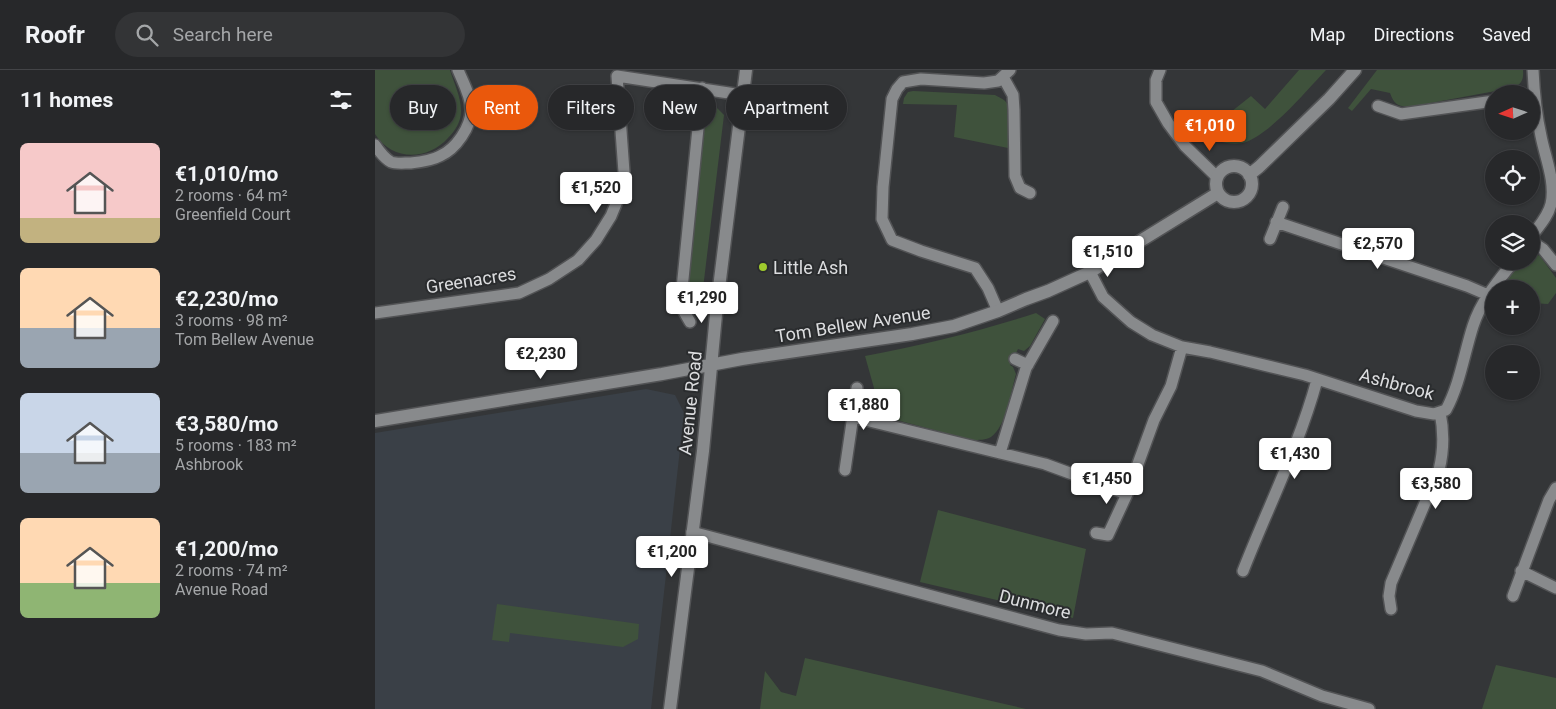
<!DOCTYPE html>
<html lang="en">
<head>
<meta charset="utf-8">
<style>
  :root { --surface:#27282a; --page:#333436; --text:#f1f3f6; --muted:#a4a6a8; --line:#434447; --accent:#ea580c }
  body { margin:0; font-family:Roboto,sans-serif; background:var(--page); color:var(--text); height:100vh; display:flex; flex-direction:column; font-size:19px; white-space:nowrap }
  * { box-sizing:border-box; margin:0 }
  p { font-size:16px; color:var(--muted) }
  .icon { flex:none; width:28px; height:28px; fill:none; stroke:currentColor; stroke-width:2; stroke-linecap:round; stroke-linejoin:round }
  .map { position:relative; flex:1; overflow:hidden }
  .sheet { display:flex; flex-direction:column; background:var(--surface); width:375px }
  .sheet>* { flex:none }
  .hud { position:absolute; left:15px; top:15px; width:475px; height:45px; display:flex; gap:10px }
  .needle { width:32px; rotate:267deg }
  .controls { position:absolute; left:1110px; top:15px; display:grid; gap:10px }
  .controls a { display:grid; place-items:center; width:55px; height:55px; border-radius:50%; background:var(--surface); box-shadow:0 1px 4px #0004,0 0 0 1px var(--line); font-size:25px }
  .price { position:absolute; translate:-50% -42px; padding:0 11px; border-radius:5px; background:#fff; color:#222; font-size:16px; line-height:32px; filter:drop-shadow(0 1px 2px #0008) }
  .price::after { content:''; position:absolute; left:50%; top:30px; width:15px; height:11px; margin-left:-8px; background:inherit; clip-path:polygon(0 0,100% 0,50% 100%) }
  .price.selected { background:var(--accent); color:#fff }
  ul { padding:0; list-style:none }
  li { display:flex; align-items:center; gap:15px; height:125px; padding:0 20px }
  li span { display:grid; place-items:center; flex:none; width:140px; height:100px; border-radius:8px; color:#555 }
  li>.icon { margin-inline-start:auto }
  span .icon { width:60px; height:60px; fill:#fffc; stroke-width:1 }
  li b { font-size:21px }
  h2 { display:flex; justify-content:space-between; align-items:center; height:60px; padding:0 20px; font-size:21px }
  .tag { padding:0 18px; border-radius:22px; background:var(--surface); box-shadow:0 1px 4px #0004,0 0 0 1px var(--line); font-size:18px; line-height:45px }
  .tag.selected { background:var(--accent); color:#fff }
  header { display:flex; align-items:center; gap:30px; box-sizing:border-box; height:70px; padding:0 25px; background:var(--surface); border-bottom:1px solid var(--line) }
  header strong { font-size:24px }
  nav { display:flex; gap:28px; margin-inline-start:auto; font-size:18px }
  .search { width:350px; height:45px; background:var(--page); display:flex; align-items:center; gap:12px; box-sizing:border-box; padding:0 18px; border-radius:28px; color:var(--muted); font-size:19px }
  main { display:flex; flex:1; min-height:0 }
  .map>svg:first-child { display:block }
</style>
</head>
<body>
<header>
<strong>Roofr</strong>
<div class="search"><svg class="icon" aria-label="search" viewBox="0 0 24 24"><circle cx="10" cy="10" r="6"/><path d="M15 15l6 6"/></svg>Search here</div>
<nav><a>Map</a><a>Directions</a><a>Saved</a></nav>
</header>
<main>
<section class="sheet">
<h2>11 homes<svg class="icon" aria-label="filters" viewBox="0 0 24 24"><path d="M4 7h16M4 17h16"/><circle cx="9" cy="7" r="2"/><circle cx="15" cy="17" r="2"/></svg></h2>
<ul>
<li><span style="background:linear-gradient(#f6c9c9 75%,#c2b280 0)"><svg class="icon" aria-label="home" viewBox="0 0 24 24"><path d="M3 11l9-7 9 7M6 9v11h12V9"/></svg></span><div><b>€1,010/mo</b><p>2 rooms · 64 m²</p><p>Greenfield Court</p></div></li>
<li><span style="background:linear-gradient(#ffd9b3 60%,#9aa5b1 0)"><svg class="icon" aria-label="home" viewBox="0 0 24 24"><path d="M3 11l9-7 9 7M6 9v11h12V9"/></svg></span><div><b>€2,230/mo</b><p>3 rooms · 98 m²</p><p>Tom Bellew Avenue</p></div></li>
<li><span style="background:linear-gradient(#c9d6e8 60%,#9aa5b1 0)"><svg class="icon" aria-label="home" viewBox="0 0 24 24"><path d="M3 11l9-7 9 7M6 9v11h12V9"/></svg></span><div><b>€3,580/mo</b><p>5 rooms · 183 m²</p><p>Ashbrook</p></div></li>
<li><span style="background:linear-gradient(#ffd9b3 65%,#8fb573 0)"><svg class="icon" aria-label="home" viewBox="0 0 24 24"><path d="M3 11l9-7 9 7M6 9v11h12V9"/></svg></span><div><b>€1,200/mo</b><p>2 rooms · 74 m²</p><p>Avenue Road</p></div></li>
</ul>
</section>
<div class="map">
<svg width="1181" height="639" viewBox="0 0 1181 639">
  <rect width="100%" height="100%" fill="#343638"/>
  <path fill="#3a4047" d="M 271,319 L 300,325 L 309,343 L 276,639 L 0,639 L 0,363 Z"/>
  <path fill="#3f523c" d="M 0,0 L 75,0 C 79,13 86,27 86,41 C 86,52 80,61 73,68 C 52,91 17,91 0,64 Z
    M 924,0 L 951,0 C 932,20 894,66 868,73 C 854,76 839,70 827,65 L 876,26 L 890,39 Z
    M 1002,0 L 1148,0 C 1149,10 1146,15 1137,18 L 1039,36 C 1025,37 1020,37 1015,23 L 996,19 L 977,41 L 973,38 Z
    M 538,21 L 620,25 C 623,27 629,29 631,32 C 638,41 634,67 633,78 L 579,67 L 582,35 L 528,34 L 529,28 L 533,22 Z
    M 332,35 L 341,37 L 349,45 L 326,235 L 311,221 Z
    M 1156,183 L 1161,184 L 1165,186 L 1181,208 L 1181,223 L 1173,234 L 1156,233 L 1156,219 L 1125,219 L 1145,191 L 1156,191 Z
    M 661,243 L 670,249 L 655,276 L 649,281 L 643,279 L 635,295 L 638,297 L 641,304 C 636,321 631,357 616,367 C 611,370 604,370 597,370 L 499,344 L 499,318 L 490,286 C 548,275 605,261 661,243 Z
    M 563,440 L 711,479 L 698,548 L 545,512 Z
    M 122,534 L 264,554 L 263,569 L 248,577 L 135,563 L 134,572 L 117,570 Z
    M 430,588 L 634,635 L 651,639 L 385,639 L 390,601 L 406,622 L 421,626 Z
    M 1121,595 L 1181,608 L 1181,639 L 1107,639 Z"/>
  <g fill="none" stroke-linecap="round" stroke-linejoin="round">
    <defs>
      <path id="street" d="M 785,0 L 781,10 L 781,32 L 793,53 L 810,76 L 842,107
        M 628,7 L 638,25 L 639,40 L 640,106 L 645,118 L 655,123
        M 1003,36 L 1026,44 L 1119,31
        M 0,75 C 4,81 9,88 16,92 C 21,94 29,93 35,93 C 45,92 56,91 65,86 C 81,79 96,57 96,40 C 96,26 88,12 83,0
        M 901,152 L 1092,216 L 1113,225
        M 1156,167 C 1163,157 1173,147 1176,134 C 1181,112 1170,87 1166,66 C 1161,44 1159,22 1158,0
        M 895,169 L 908,137
        M 1156,171 L 1168,179 L 1181,195
        M 715,202 L 728,227 L 756,252 L 777,265 L 807,277 L 835,282 L 930,305 L 1041,341 L 1059,344 L 1071,340 C 1085,314 1089,284 1098,256 C 1106,231 1123,211 1139,191
        M 623,241 L 613,218 L 600,198 L 546,181 L 517,170 L 507,149 L 508,117 L 517,29 L 522,19 L 528,12 L 546,9 L 609,13 L 623,11 L 635,0
        M 0,243 L 144,223 L 174,209 L 203,190 L 221,170 L 236,146 L 245,124 L 249,102 L 242,6 L 367,25
        M 315,252 L 307,238 L 306,229 L 327,18
        M 640,289 L 653,295
        M 478,347 L 670,394 L 752,424 L 779,350 L 796,316 L 807,277
        M 625,383 L 651,298 L 678,251
        M 470,400 L 482,318
        M 317,462 L 684,560 L 711,564 L 737,563 L 887,601 L 947,626 L 994,639
        M 721,463 L 733,465 L 752,424
        M 868,501 C 893,437 924,376 942,310
        M 1146,501 L 1181,518
        M 1138,526 L 1174,430 L 1181,418
        M 1016,539 L 1014,526 L 1016,513 L 1064,400 C 1069,380 1069,362 1065,342"/>
      <path id="secondary" d="M841 114a18 18 0 1 1 36 0a18 18 0 1 1-36 0Z
        M 874,105 L 884,97 L 954,29 L 980,0
        M 0,351 L 287,304 L 367,289 L 537,264 L 579,256 L 623,241 L 651,229 L 673,221 L 715,202 L 843,123
        M 295,639 L 328,381 L 342,234 L 371,0"/>
    </defs>
    <use href="#street" stroke="#525355" stroke-width="14"/>
    <use href="#secondary" stroke="#525355" stroke-width="15"/>
    <use href="#street" stroke="#888a8c" stroke-width="11"/>
    <use href="#secondary" stroke="#888a8c" stroke-width="12"/>
  </g>
  <circle fill="#9fca2d" stroke="#2a2c2e" stroke-width="2" cx="388" cy="197" r="5"/>
  <g text-anchor="middle" dominant-baseline="central" stroke-width="4" stroke-linejoin="round" paint-order="stroke">
    <g font-size="18" fill="#dcdddf" stroke="#2a2c2e" text-anchor="start">
      <text x="398" y="197">Little Ash</text>
    </g>
    <g font-size="18" fill="#dcdddf" stroke="#2a2c2e">
      <text transform="translate(96 210) rotate(-9)">Greenacres</text>
      <text transform="translate(478 254) rotate(-9)">Tom Bellew Avenue</text>
      <text transform="translate(1022 314) rotate(15)">Ashbrook</text>
      <text transform="translate(315 333) rotate(-84)">Avenue Road</text>
      <text transform="translate(660 534) rotate(14)">Dunmore</text>
    </g>
  </g>
</svg>
<div class="controls">
<a><svg class="needle" viewBox="-14 -14 28 28"><path d="M0-13l5 13h-10z" fill="#e53935"/><path d="M0 13l5-13h-10z" fill="#a4a6a8"/></svg></a>
<a><svg class="icon" aria-label="locate" viewBox="0 0 24 24"><circle cx="12" cy="12" r="6"/><path d="M12 2v4M12 18v4M2 12h4M18 12h4"/></svg></a>
<a><svg class="icon" aria-label="layers" viewBox="0 0 24 24"><path d="M12 4l9 5-9 5-9-5zM3 14l9 5 9-5"/></svg></a>
<a>+</a>
<a>−</a>
</div>
<b class="price selected" style="left:835px;top:82px">€1,010</b>
<b class="price" style="left:221px;top:144px">€1,520</b>
<b class="price" style="left:1003px;top:200px">€2,570</b>
<b class="price" style="left:733px;top:208px">€1,510</b>
<b class="price" style="left:327px;top:254px">€1,290</b>
<b class="price" style="left:166px;top:310px">€2,230</b>
<b class="price" style="left:489px;top:361px">€1,880</b>
<b class="price" style="left:920px;top:410px">€1,430</b>
<b class="price" style="left:732px;top:435px">€1,450</b>
<b class="price" style="left:1061px;top:440px">€3,580</b>
<b class="price" style="left:297px;top:508px">€1,200</b>
<div class="hud">
<a class="tag">Buy</a>
<a class="tag selected">Rent</a>
<a class="tag">Filters</a>
<a class="tag">New</a>
<a class="tag">Apartment</a>
</div>
</div>
</main>
</body>
</html>
